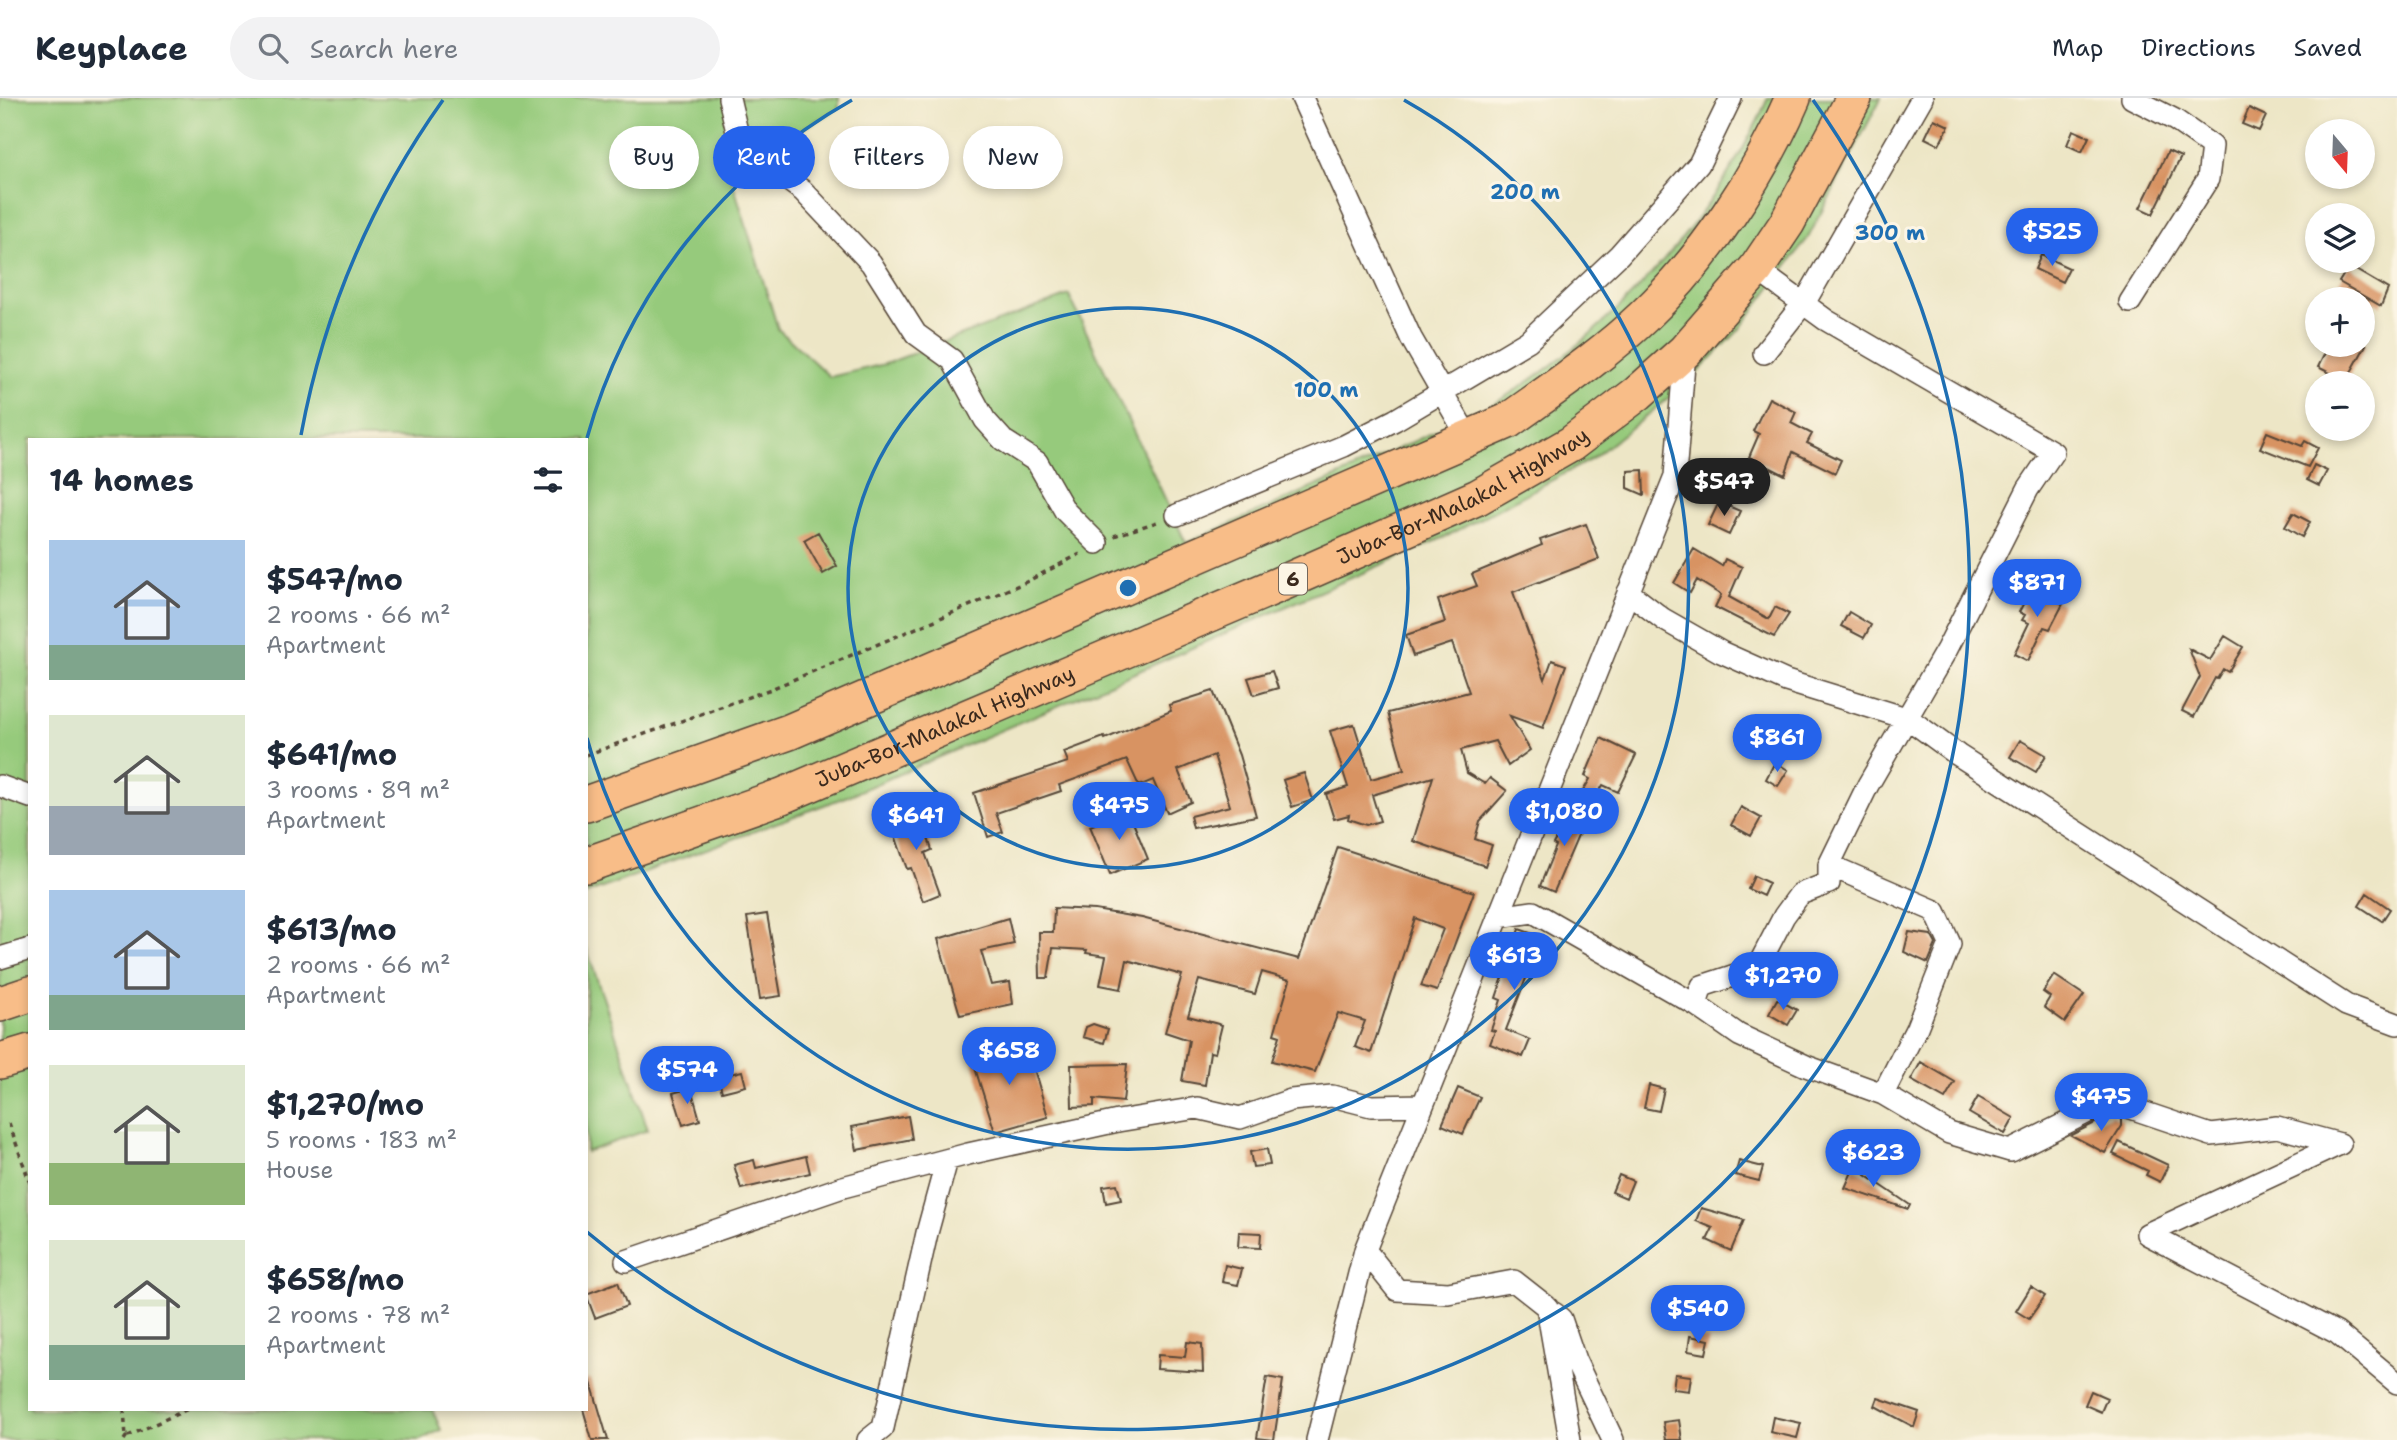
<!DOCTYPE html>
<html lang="en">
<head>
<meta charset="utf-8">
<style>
  :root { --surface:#fff; --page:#f2f2f3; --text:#1f2937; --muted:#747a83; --line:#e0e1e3; --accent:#2563eb }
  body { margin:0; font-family:"Shantell Sans",sans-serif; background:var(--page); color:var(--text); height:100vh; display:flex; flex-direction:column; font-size:26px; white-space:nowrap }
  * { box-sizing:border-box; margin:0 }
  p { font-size:23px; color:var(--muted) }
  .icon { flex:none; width:38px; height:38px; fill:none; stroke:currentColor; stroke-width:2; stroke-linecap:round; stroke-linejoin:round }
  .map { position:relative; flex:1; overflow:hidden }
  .details { position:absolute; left:28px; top:340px; width:560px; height:973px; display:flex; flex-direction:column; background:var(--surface); border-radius:0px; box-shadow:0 4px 10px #0003 }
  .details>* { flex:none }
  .guide { position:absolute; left:609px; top:28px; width:665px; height:63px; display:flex; gap:14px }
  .needle { width:46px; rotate:161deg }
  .tools { position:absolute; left:2305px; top:21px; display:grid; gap:14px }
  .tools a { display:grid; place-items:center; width:70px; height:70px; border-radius:50%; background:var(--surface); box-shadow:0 4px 10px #0003; font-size:35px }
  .price { position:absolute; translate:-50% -60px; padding:0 16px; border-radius:24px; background:var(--accent); color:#fff; font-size:23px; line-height:46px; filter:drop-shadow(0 2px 4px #0008) }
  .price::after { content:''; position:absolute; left:50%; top:42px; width:21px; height:16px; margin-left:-10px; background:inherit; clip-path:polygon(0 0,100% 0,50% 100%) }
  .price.current { background:#222; color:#fff }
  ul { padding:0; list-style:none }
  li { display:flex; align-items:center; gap:21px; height:175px; padding:0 21px }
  li span { display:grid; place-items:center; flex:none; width:196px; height:140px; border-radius:0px; color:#555 }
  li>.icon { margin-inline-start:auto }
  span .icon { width:84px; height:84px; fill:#fffc; stroke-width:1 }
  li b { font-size:30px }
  h2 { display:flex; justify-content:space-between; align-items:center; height:84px; padding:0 21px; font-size:30px }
  .chip { padding:0 24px; border-radius:32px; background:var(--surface); box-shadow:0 4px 10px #0003; font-size:24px; line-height:63px }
  .chip.current { background:var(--accent); color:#fff }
  header { display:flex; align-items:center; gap:42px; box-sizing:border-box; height:98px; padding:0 35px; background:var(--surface); border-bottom:2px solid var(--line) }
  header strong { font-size:33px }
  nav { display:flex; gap:38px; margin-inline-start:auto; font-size:24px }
  .search { width:490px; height:63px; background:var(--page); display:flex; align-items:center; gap:18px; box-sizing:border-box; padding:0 24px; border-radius:38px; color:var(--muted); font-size:26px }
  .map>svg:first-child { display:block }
</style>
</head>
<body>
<header>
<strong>Keyplace</strong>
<div class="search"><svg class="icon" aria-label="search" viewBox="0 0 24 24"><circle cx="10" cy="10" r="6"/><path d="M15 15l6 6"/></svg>Search here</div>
<nav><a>Map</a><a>Directions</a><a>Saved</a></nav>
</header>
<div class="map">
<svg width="2397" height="1342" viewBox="0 0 2397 1342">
  <rect width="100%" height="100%" fill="#fcf5e5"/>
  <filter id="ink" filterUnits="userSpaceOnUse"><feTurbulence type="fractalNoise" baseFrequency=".0143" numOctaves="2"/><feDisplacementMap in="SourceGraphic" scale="14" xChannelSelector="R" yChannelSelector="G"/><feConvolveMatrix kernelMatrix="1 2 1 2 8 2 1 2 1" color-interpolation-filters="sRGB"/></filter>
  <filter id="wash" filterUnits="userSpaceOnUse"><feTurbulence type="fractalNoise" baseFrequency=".00686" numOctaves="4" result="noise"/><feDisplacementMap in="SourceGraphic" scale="28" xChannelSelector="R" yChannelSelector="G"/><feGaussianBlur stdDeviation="1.57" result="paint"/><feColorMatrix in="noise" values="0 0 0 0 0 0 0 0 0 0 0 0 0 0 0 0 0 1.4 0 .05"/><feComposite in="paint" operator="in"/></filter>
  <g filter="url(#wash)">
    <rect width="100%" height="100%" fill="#ede6c6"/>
    <path fill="#96ca7b" stroke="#687a4c" stroke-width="2" d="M 0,0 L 839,0 L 839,10 L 729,72 L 778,231 L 830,279 L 885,266 L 1069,197 L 1186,445 C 1264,411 1342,378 1419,341 C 1445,328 1475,317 1500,302 C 1612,234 1716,120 1768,0 L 1881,0 L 1808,140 L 1738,233 L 1684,288 L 1592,361 L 1447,438 L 1146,570 L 848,698 L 586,796 L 586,341 L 30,341 L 30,1311 L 432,1311 L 441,1332 L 420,1342 L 0,1342 Z
      M 586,849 L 648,1032 L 586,1054 Z"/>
    <g id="blocks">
      <path fill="#d89362" d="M 2249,10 L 2266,18 L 2259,33 L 2242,26 Z
        M 1934,21 L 1949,28 L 1939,47 L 1925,40 Z
        M 2073,32 L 2089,39 L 2082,54 L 2067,47 Z
        M 910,41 L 917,58 L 903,63 L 896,46 Z
        M 2168,53 L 2181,59 L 2153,116 L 2140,110 Z
        M 2041,157 L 2069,170 L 2062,184 L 2035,171 Z
        M 2349,168 L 2388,191 L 2381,208 L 2339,184 Z
        M 2329,247 L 2366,247 L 2345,285 L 2325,285 L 2330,275 L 2318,269 Z
        M 1769,300 L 1796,314 L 1791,325 L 1812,336 L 1807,345 L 1841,362 L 1835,375 L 1793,354 L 1785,377 L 1749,359 L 1759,336 L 1753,333 Z
        M 2267,334 L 2302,348 L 2305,343 L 2318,350 L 2308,369 L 2260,350 Z
        M 2314,367 L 2327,373 L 2319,388 L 2307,382 Z
        M 1643,372 L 1644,397 L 1628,390 L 1628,373 Z
        M 1719,404 L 1740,413 L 1729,437 L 1708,427 Z
        M 2293,415 L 2310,424 L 2302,439 L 2285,429 Z
        M 1586,426 L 1599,461 L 1513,494 L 1545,581 L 1552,562 L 1566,567 L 1543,630 L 1510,618 L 1530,652 L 1508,668 L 1495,643 L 1461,652 L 1467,675 L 1485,686 L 1490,680 L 1507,693 L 1480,723 L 1475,741 L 1492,747 L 1485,768 L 1413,743 L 1433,679 L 1372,697 L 1380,723 L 1366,727 L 1348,721 L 1349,717 L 1334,721 L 1326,696 L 1348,689 L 1330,633 L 1354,626 L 1371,681 L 1404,672 L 1388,615 L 1469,594 L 1452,545 L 1413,558 L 1406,537 L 1445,524 L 1438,502 L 1477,488 L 1472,476 L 1542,447 L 1540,442 Z
        M 818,434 L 837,468 L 823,476 L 804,442 Z
        M 1694,451 L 1722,468 L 1725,461 L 1742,469 L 1729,499 L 1769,521 L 1775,509 L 1789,516 L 1774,539 L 1715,509 L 1721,497 L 1697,482 L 1690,495 L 1674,485 Z
        M 2033,487 L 2053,497 L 2051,500 L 2063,506 L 2050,531 L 2044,529 L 2028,563 L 2014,556 L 2029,525 L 2022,522 L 2025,517 L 2019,514 Z
        M 1849,514 L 1871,527 L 1864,540 L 1841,528 Z
        M 2225,538 L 2243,549 L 2228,574 L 2223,571 L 2217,581 L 2215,580 L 2194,619 L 2182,613 L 2200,579 L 2189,551 L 2210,562 Z
        M 1272,573 L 1278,590 L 1254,597 L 1248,580 Z
        M 1213,593 L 1239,657 L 1256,718 L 1193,730 L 1190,718 L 1230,708 L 1214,657 L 1178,672 L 1191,704 L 1167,715 L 1153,682 L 1139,688 L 1127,662 L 1059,687 L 1061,693 L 996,715 L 1003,734 L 988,739 L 974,695 L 1068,664 L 1064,654 L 1104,639 L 1105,641 L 1171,613 L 1169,607 Z
        M 1601,640 L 1636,657 L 1618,694 L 1603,687 L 1589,712 L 1576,705 L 1590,681 L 1585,678 Z
        M 2020,642 L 2046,657 L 2036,674 L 2010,659 Z
        M 1775,664 L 1788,672 L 1778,688 L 1766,681 Z
        M 1304,675 L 1313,702 L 1292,709 L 1283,682 Z
        M 1575,708 L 1588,715 L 1554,794 L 1540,788 L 1556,748 L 1553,746 Z
        M 1741,709 L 1761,720 L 1751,738 L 1731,727 Z
        M 1128,712 L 1148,761 L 1110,777 L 1090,728 Z
        M 919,713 L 932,752 L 925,755 L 940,796 L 923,803 L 911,770 L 907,771 L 890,723 Z
        M 1338,749 L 1474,794 L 1437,893 L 1421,888 L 1443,831 L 1415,820 L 1371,955 L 1355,949 L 1365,923 L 1338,915 L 1315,974 L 1272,963 L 1280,938 L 1274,936 L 1290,882 L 1262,874 L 1255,896 L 1199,882 L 1188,918 L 1222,927 L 1215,955 L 1210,954 L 1205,987 L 1182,983 L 1189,942 L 1165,934 L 1182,877 L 1127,862 L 1121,891 L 1100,887 L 1106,858 L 1086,855 L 1087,852 L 1053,850 L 1048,880 L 1040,880 L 1039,834 L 1053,834 L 1054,810 L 1095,812 L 1142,820 L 1299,861 Z
        M 1754,778 L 1769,785 L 1763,798 L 1748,791 Z
        M 2367,795 L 2390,811 L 2382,823 L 2359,808 Z
        M 767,816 L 781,898 L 760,901 L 747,819 Z
        M 1008,820 L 1014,846 L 981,853 L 991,887 L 1010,884 L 1013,906 L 960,917 L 938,841 Z
        M 1519,831 L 1542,839 L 1506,932 L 1530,942 L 1523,959 L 1490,946 L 1495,933 L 1491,932 L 1501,902 L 1496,900 Z
        M 1909,834 L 1931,837 L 1936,846 L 1928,865 L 1904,854 Z
        M 2054,877 L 2084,897 L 2065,924 L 2044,909 L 2050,899 L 2043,894 Z
        M 1777,901 L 1797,912 L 1788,927 L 1769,916 Z
        M 1093,926 L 1108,931 L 1104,945 L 1083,939 L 1086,929 Z
        M 999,946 L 1002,958 L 1031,948 L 1035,963 L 1032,964 L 1048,1019 L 995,1034 L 970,954 Z
        M 1921,964 L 1955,984 L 1945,1001 L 1911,982 Z
        M 1127,966 L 1123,1004 L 1094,1001 L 1094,1008 L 1072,1009 L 1071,967 Z
        M 742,973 L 746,988 L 722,994 L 718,979 Z
        M 2108,978 L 2137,993 L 2135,997 L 2114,990 L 2101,993 Z
        M 1649,987 L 1664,991 L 1659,1013 L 1644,1010 Z
        M 691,990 L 700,1022 L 683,1027 L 673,995 Z
        M 1458,990 L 1480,999 L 1463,1036 L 1442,1027 Z
        M 1978,999 L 2014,1020 L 2005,1036 L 1969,1015 Z
        M 2111,1017 L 2122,1021 L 2122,1028 L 2105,1055 L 2071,1037 Z
        M 908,1018 L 912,1041 L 857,1052 L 852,1029 Z
        M 2119,1044 L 2168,1067 L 2160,1084 L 2146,1077 L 2148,1073 L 2113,1056 Z
        M 1267,1051 L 1270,1067 L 1253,1069 L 1250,1054 Z
        M 806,1058 L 810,1075 L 741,1091 L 734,1067 L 754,1062 L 756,1070 Z
        M 1739,1063 L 1763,1069 L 1759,1083 L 1735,1077 Z
        M 1854,1069 L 1910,1107 L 1908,1111 L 1845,1090 Z
        M 1619,1077 L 1633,1083 L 1626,1100 L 1612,1094 Z
        M 1117,1086 L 1121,1102 L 1106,1105 L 1103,1088 Z
        M 1701,1110 L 1744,1122 L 1731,1153 L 1707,1142 L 1713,1130 L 1696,1123 Z
        M 1239,1134 L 1261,1135 L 1260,1150 L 1238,1149 Z
        M 1225,1167 L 1242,1171 L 1238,1187 L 1222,1184 Z
        M 618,1184 L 627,1208 L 595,1220 L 586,1196 Z
        M 2031,1189 L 2045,1198 L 2029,1221 L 2016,1213 Z
        M 1690,1238 L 1709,1242 L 1706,1256 L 1688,1253 Z
        M 1187,1244 L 1202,1246 L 1203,1274 L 1157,1271 L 1158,1257 L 1185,1259 Z
        M 1675,1276 L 1691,1278 L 1689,1293 L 1673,1291 Z
        M 1267,1279 L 1283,1282 L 1274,1342 L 1257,1340 Z
        M 590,1281 L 608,1342 L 592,1342 L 583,1311 L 586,1311 L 586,1282 Z
        M 2091,1293 L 2107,1300 L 2101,1314 L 2085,1307 Z
        M 1878,1300 L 1919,1314 L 1914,1329 L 1875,1308 Z
        M 1773,1319 L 1801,1325 L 1797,1340 L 1770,1334 Z
        M 1679,1322 L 1682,1342 L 1666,1342 L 1663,1324 Z"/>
    </g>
  </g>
  <g filter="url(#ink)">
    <use href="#blocks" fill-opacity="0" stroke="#564637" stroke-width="2"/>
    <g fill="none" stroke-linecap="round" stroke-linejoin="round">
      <defs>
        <path id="minor" d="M 729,0 L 739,42 L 756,59 L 803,93 L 871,165 L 916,236 L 952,262 L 985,322 L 1003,342 L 1037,364 L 1065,413 L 1097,445
          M 1302,0 L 1411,240 L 1469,341
          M 1756,171 L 1826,222 L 2053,354 L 2028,391 L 1947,551 L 1868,687 L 1829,767
          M 2130,204 L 2208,81 L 2212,48 L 2175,22 L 2132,0
          M 1764,255 L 1806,202 L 1922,0
          M 1177,417 L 1344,348 L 1395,322 L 1528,243 L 1619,157 L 1699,66 L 1731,0
          M 1628,494 L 1663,521 L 1721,554 L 1786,583 L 1909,621 L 1958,657 L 2346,907 L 2397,926
          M 0,688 L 30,699
          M 1498,819 L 1533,814 L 1696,907 L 1702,888 L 1757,870 L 1784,818 L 1800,796 L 1829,785 L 1829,767 L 1935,813 L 1950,846 L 1917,929 L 1883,996 L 1949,1035 L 2010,1053 L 2110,1003 L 2211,1037 L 2277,1029 L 2340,1046 L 2147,1136 L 2337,1235 L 2397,1285
          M 0,860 L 30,851
          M 1696,907 L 1739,937 L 1806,968 L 1883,996
          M 1365,1152 L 1397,1192 L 1448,1195 L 1514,1183 L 1547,1209 L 1570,1342
          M 626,1163 L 843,1089 L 968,1056 L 1118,1023 L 1197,1010 L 1240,1020 L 1291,1002 L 1332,998 L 1371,1008 L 1423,1007
          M 1554,1215 L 1561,1221 L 1575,1262 L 1613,1342
          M 868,1342 L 883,1330 L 927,1135 L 947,1062
          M 1317,1342 L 1365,1152 L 1675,378 L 1685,253"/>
        <g id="trunk">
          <path d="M 586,706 L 789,634 L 1508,323 C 1554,290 1602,258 1643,219 C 1704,162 1760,77 1793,0"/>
          <path id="s1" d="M 586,767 L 782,698 L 1278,487 L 1478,399 L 1571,346 L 1638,295 L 1685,253 L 1756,171 L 1787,125 L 1854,0"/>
          <path d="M 0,906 L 30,896"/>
          <path d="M 0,963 L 30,954"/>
        </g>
      </defs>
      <use href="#minor" stroke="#564637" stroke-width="24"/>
      <use href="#trunk" stroke="#564637" stroke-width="38"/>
      <path stroke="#564637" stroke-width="3.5" stroke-dasharray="5 5" stroke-linecap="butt" d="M 1114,438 L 1160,423
        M 586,657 L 771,591 L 1026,484 L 1080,456
        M 9,1025 L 30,1085
        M 124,1311 L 126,1339 L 188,1311
        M 124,1342 L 126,1339 L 128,1342"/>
      <use href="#minor" stroke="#fff" stroke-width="21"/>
      <use href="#trunk" stroke="#f8bd88" stroke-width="35"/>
    </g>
  </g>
  <g fill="none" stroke="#1f6fb2" stroke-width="3.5">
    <circle cx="1128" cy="490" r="280"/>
    <path d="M587 340A561 561 0 0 1 852 2M1404 2A561 561 0 1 1 587 640"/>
    <path d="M301 337A841 841 0 0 1 443 2M1813 2A841 841 0 0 1 587 1134"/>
  </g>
  <g text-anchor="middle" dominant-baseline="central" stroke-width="6" stroke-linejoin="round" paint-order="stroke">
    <rect fill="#fcf5e5" stroke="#75675a" stroke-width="2" x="1279" y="465.5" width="28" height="31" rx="5"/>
    <g font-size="19" font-weight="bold" fill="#3b2a1e">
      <text x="1293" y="481">6</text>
    </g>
    <g font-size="21" fill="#3b2a1e" stroke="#fcf5e5">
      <text stroke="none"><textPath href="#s1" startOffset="952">Juba-Bor-Malakal Highway</textPath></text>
      <text stroke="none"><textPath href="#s1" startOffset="385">Juba-Bor-Malakal Highway</textPath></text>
    </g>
  </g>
  <circle cx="1128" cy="490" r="10" fill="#1f6fb2" stroke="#fcf5e5" stroke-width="3.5"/>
  <g font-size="21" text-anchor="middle" font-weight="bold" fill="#1f6fb2" stroke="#fcf5e5" stroke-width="6" stroke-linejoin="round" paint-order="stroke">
    <text x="1525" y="101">200 m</text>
    <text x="1890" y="142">300 m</text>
    <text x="1326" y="299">100 m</text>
  </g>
</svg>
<div class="tools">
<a><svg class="needle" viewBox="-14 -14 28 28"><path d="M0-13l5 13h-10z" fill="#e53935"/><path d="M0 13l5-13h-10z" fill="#747a83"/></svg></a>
<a><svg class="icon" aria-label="layers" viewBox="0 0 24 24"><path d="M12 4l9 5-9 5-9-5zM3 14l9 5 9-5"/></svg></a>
<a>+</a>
<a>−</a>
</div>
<b class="price" style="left:2052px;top:170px">$525</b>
<b class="price current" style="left:1724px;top:420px">$547</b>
<b class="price" style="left:2037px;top:521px">$871</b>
<b class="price" style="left:1777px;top:676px">$861</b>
<b class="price" style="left:1119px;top:744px">$475</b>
<b class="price" style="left:1564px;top:750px">$1,080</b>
<b class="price" style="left:916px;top:754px">$641</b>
<b class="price" style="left:1514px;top:894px">$613</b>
<b class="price" style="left:1783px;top:914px">$1,270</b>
<b class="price" style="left:1009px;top:989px">$658</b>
<b class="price" style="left:687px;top:1008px">$574</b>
<b class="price" style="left:2101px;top:1035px">$475</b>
<b class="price" style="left:1873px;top:1091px">$623</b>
<b class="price" style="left:1698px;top:1247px">$540</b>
<div class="guide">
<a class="chip">Buy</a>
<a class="chip current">Rent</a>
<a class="chip">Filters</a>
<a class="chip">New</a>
</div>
<section class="details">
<h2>14 homes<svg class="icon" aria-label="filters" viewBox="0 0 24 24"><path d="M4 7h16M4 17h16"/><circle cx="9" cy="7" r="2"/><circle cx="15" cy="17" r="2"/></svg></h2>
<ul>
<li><span style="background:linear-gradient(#a9c7e8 75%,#7fa58c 0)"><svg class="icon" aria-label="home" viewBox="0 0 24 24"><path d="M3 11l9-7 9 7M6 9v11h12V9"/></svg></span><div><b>$547/mo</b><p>2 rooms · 66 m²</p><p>Apartment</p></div></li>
<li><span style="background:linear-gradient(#dfe7d0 65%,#9aa5b1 0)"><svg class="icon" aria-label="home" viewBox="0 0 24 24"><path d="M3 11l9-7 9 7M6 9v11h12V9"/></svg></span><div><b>$641/mo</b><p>3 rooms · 89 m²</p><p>Apartment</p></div></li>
<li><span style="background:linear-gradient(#a9c7e8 75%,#7fa58c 0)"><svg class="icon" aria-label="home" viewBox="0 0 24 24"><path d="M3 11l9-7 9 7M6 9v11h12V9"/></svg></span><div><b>$613/mo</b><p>2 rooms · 66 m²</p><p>Apartment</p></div></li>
<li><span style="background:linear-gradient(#dfe7d0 70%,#8fb573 0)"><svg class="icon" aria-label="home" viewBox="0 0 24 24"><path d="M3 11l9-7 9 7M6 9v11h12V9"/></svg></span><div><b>$1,270/mo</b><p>5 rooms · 183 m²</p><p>House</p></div></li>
<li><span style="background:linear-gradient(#dfe7d0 75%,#7fa58c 0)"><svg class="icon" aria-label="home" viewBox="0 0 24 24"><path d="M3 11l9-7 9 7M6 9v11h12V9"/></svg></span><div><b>$658/mo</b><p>2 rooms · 78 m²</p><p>Apartment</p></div></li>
</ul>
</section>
</div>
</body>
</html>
